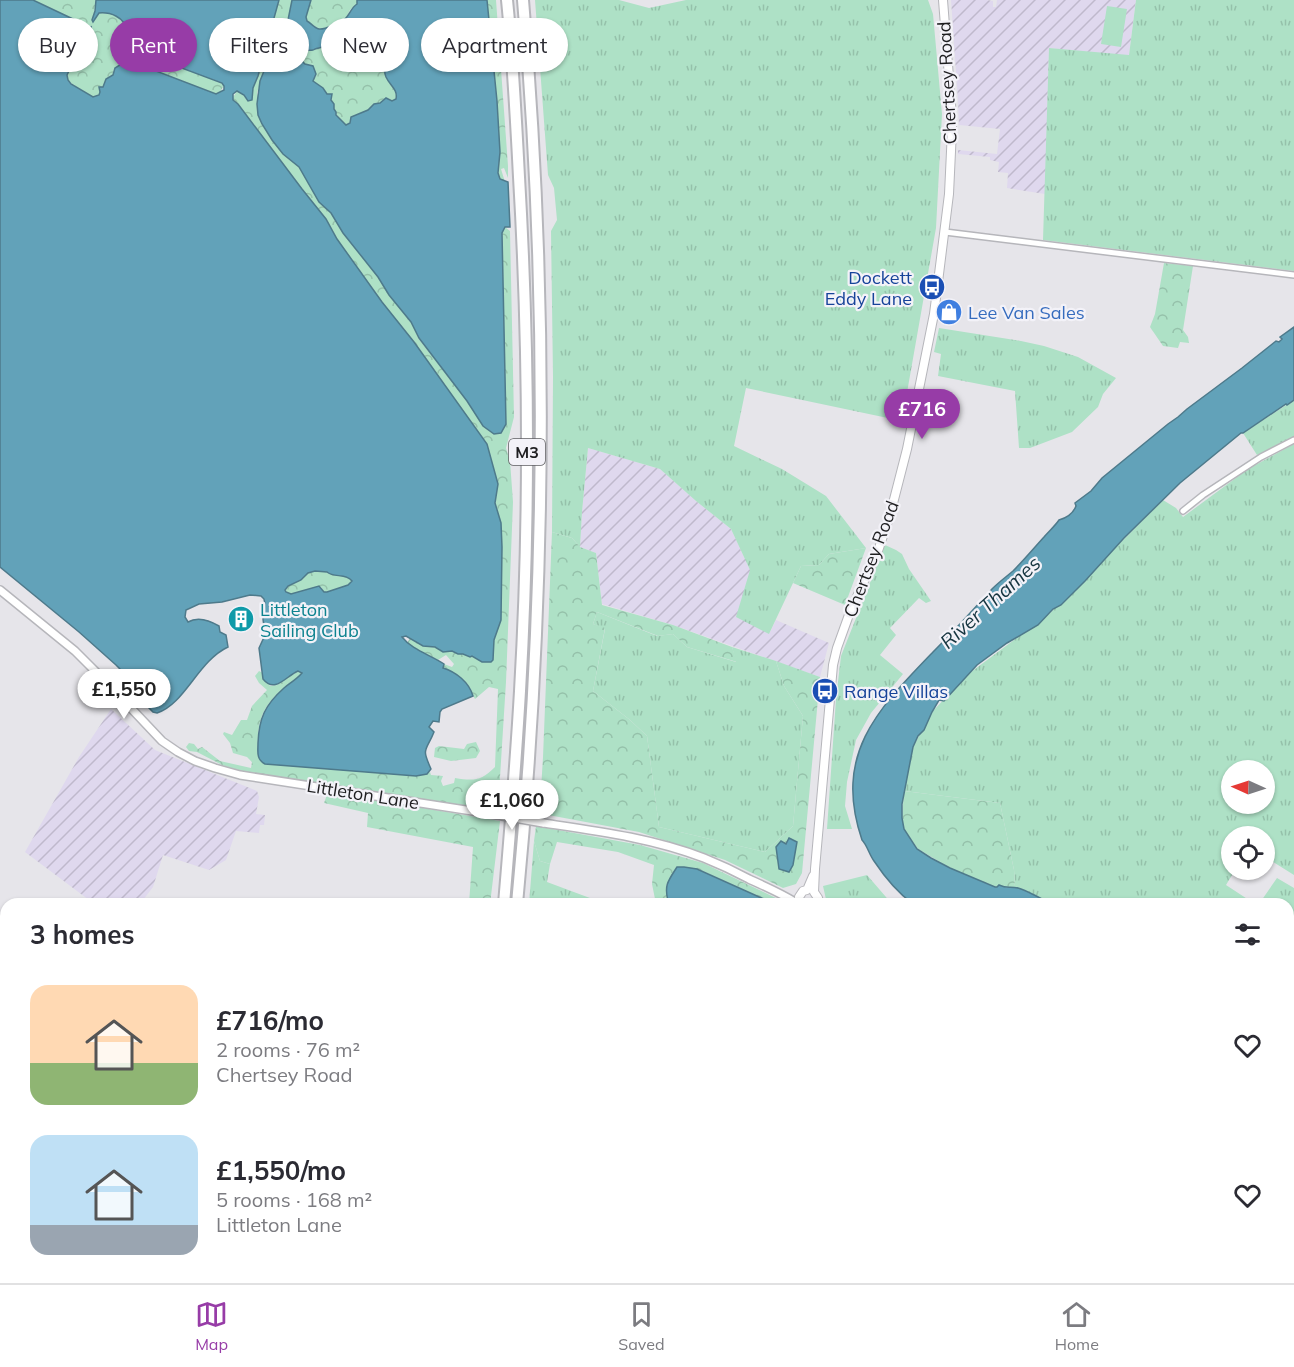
<!DOCTYPE html>
<html lang="en">
<head>
<meta charset="utf-8">
<style>
  :root { --surface:#fff; --page:#f7f7f7; --text:#2b2b33; --muted:#7c7c81; --line:#e1e1e2; --accent:#973ca7 }
  body { margin:0; font-family:Mulish,sans-serif; background:var(--page); color:var(--text); height:100vh; display:flex; flex-direction:column; font-size:22px; white-space:nowrap }
  * { box-sizing:border-box; margin:0 }
  p { font-size:20px; color:var(--muted) }
  .icon { flex:none; width:33px; height:33px; fill:none; stroke:currentColor; stroke-width:2; stroke-linecap:round; stroke-linejoin:round }
  .map { position:relative; flex:1; overflow:hidden }
  .sheet { position:absolute; left:0px; top:898px; width:1294px; height:386px; display:flex; flex-direction:column; background:var(--surface); border-radius:18px 18px 0 0; box-shadow:0 2px 4px #0004 }
  .sheet>* { flex:none }
  .hud { position:absolute; left:18px; top:18px; width:600px; height:54px; display:flex; gap:12px }
  .needle { width:39px; rotate:273deg }
  .tools { position:absolute; left:1221px; top:760px; display:grid; gap:12px }
  .tools a { display:grid; place-items:center; width:54px; height:54px; border-radius:50%; background:var(--surface); box-shadow:0 2px 4px #0004; font-size:30px }
  .price { position:absolute; translate:-50% -51px; padding:0 14px; border-radius:21px; background:#fff; color:#222; font-size:20px; line-height:39px; filter:drop-shadow(0 2px 3px #0008) }
  .price::after { content:''; position:absolute; left:50%; top:36px; width:18px; height:14px; margin-left:-9px; background:inherit; clip-path:polygon(0 0,100% 0,50% 100%) }
  .price.current { background:var(--accent); color:#fff }
  ul { padding:0; list-style:none }
  li { display:flex; align-items:center; gap:18px; height:150px; padding:0 30px }
  li span { display:grid; place-items:center; flex:none; width:168px; height:120px; border-radius:18px; color:#555 }
  li>.icon { margin-inline-start:auto }
  span .icon { width:72px; height:72px; fill:#fffc; stroke-width:1 }
  li b { font-size:26px }
  h2 { display:flex; justify-content:space-between; align-items:center; height:72px; padding:0 30px; font-size:26px }
  .chip { padding:0 21px; border-radius:27px; background:var(--surface); box-shadow:0 2px 4px #0004; font-size:21px; line-height:54px }
  .chip.current { background:var(--accent); color:#fff }
  .tab-bar { display:flex; justify-content:space-around; align-items:center; height:84px; border-top:2px solid var(--line); background:var(--surface); font-size:16px; color:var(--muted) }
  .tab-bar a { display:grid; justify-items:center; gap:3px }
  .tab-bar .current { color:var(--accent) }
  .map>svg:first-child { display:block }
</style>
</head>
<body>
<div class="map">
<svg width="1294" height="1283" viewBox="0 0 1294 1283">
  <defs>
    <pattern id="industrial-furrows" width="10" height="10" patternUnits="userSpaceOnUse" patternTransform="scale(1.5)"><rect width="10" height="10" fill="#dfd8ee"/><path d="M-1 1l2-2M0 10L10 0M9 11l2-2" fill="none" stroke="#bfb9cc"/></pattern>
    <pattern id="grass-tufts" width="24" height="20" patternUnits="userSpaceOnUse" patternTransform="scale(1.5)"><rect width="24" height="20" fill="#aee1c6"/><path d="M3 7l-1-3M5 7V3M7 7l1-3M15 17l-1-3M17 17v-4M19 17l1-3" fill="none" stroke="#95c1aa"/></pattern>
    <pattern id="forest-crowns" width="20" height="18" patternUnits="userSpaceOnUse" patternTransform="scale(1.5)"><rect width="20" height="18" fill="#aee1c6"/><path d="M2 6a3 3 0 1 1 6 0M12 15a3 3 0 1 1 6 0" fill="none" stroke="#95c1aa"/></pattern>
  </defs>
  <rect width="100%" height="100%" fill="#e6e5ea"/>
  <path fill="url(#industrial-furrows)" d="M 951,0 L 987,0 L 993,1 L 993,7 L 996,7 L 997,0 L 1136,0 L 1129,55 L 1126,56 L 1049,48 L 1045,194 L 1007,188 L 1008,173 L 998,172 L 999,162 L 990,160 L 990,157 L 958,154 L 958,150 L 997,154 L 1000,129 L 959,125 L 958,100 Z
    M 588,448 L 660,469 L 696,501 L 731,529 L 750,570 L 769,634 L 776,620 L 829,643 L 820,677 L 673,625 L 602,604 L 596,553 L 580,547 L 582,512 Z
    M 111,709 L 155,750 L 257,791 L 259,797 L 256,814 L 265,815 L 264,825 L 260,825 L 259,833 L 236,831 L 226,860 L 209,870 L 163,855 L 153,887 L 140,904 L 97,904 L 93,903 L 25,852 L 79,757 Z"/>
  <path fill="url(#grass-tufts)" fill-rule="evenodd" d="M 535,0 L 619,0 L 649,8 L 686,0 L 928,0 L 933,14 L 942,114 L 936,228 L 902,421 L 746,388 L 734,446 L 782,469 L 826,496 L 866,548 L 829,554 L 819,565 L 801,566 L 769,634 L 736,617 L 750,570 L 731,529 L 696,501 L 660,469 L 588,448 L 582,512 L 580,547 L 572,538 L 552,532 L 553,377 L 551,231 L 557,220 L 554,188 L 548,175 Z
    M 1136,0 L 1294,0 L 1294,271 L 1043,240 L 1049,48 L 1129,55 Z
    M 939,328 L 1021,341 L 1044,346 L 1078,357 L 1116,378 L 1103,394 L 1098,407 L 1072,432 L 1030,448 L 1019,448 L 1015,391 L 938,376 L 941,354 L 934,352 Z
    M 1294,400 L 1294,437 L 1257,455 L 1243,433 Z
    M 1294,444 L 1294,875 L 1265,857 L 1264,837 L 1232,837 L 1225,857 L 1231,857 L 1232,870 L 1235,870 L 1226,885 L 1255,904 L 1046,904 L 1015,887 L 1014,870 L 1000,803 L 904,791 L 913,747 L 932,712 L 967,675 L 1050,613 L 1163,500 L 1176,508 L 1183,517 L 1248,469 ZM 1232,771 L 1264,771 L 1264,804 L 1232,804 Z
    M 885,545 L 896,550 L 902,554 L 909,569 L 931,601 L 926,603 L 919,598 L 890,628 L 896,635 L 880,655 L 903,674 L 871,713 L 856,740 L 847,782 L 845,806 L 852,829 L 827,829 L 836,699 L 841,656 Z
    M 597,612 L 657,636 L 673,634 L 687,647 L 736,662 L 732,647 L 776,661 L 784,686 L 803,716 L 793,826 L 765,852 L 659,827 L 647,736 L 630,720 L 593,691 L 605,629 L 593,624 Z
    M 534,841 L 540,861 L 550,864 L 547,882 L 606,904 L 529,904 Z
    M 867,875 L 892,904 L 827,904 L 823,886 Z
    M 1277,878 L 1294,888 L 1294,1018 L 1288,1017 L 1288,904 L 1259,904 Z
    M 765,1278 L 912,1278 L 911,1283 L 765,1283 Z
    M 1005,1278 L 1184,1278 L 1177,1283 L 1008,1283 Z"/>
  <path fill="url(#forest-crowns)" d="M 33,0 L 96,0 L 93,21 L 99,13 C 110,12 124,17 126,29 C 127,38 124,39 128,48 L 222,83 L 224,86 L 221,90 L 222,93 L 216,94 L 129,61 L 123,61 L 120,65 L 114,69 L 113,75 L 106,79 L 103,87 L 99,88 L 100,92 L 99,95 C 97,96 96,96 94,97 C 90,97 70,83 68,80 C 67,78 67,76 67,75 L 73,63 L 85,49 L 89,31 L 88,28 L 73,19 Z
    M 279,0 L 292,0 L 288,20 L 279,42 L 271,51 L 257,93 L 272,140 L 283,154 L 299,167 L 319,202 L 331,213 L 343,233 L 378,277 L 389,295 L 411,322 L 419,339 L 467,401 L 483,426 L 501,433 L 506,424 L 502,233 L 505,227 L 510,231 L 514,417 L 506,448 L 510,461 L 513,502 L 506,682 L 498,809 L 482,807 L 478,805 L 471,807 L 245,772 L 222,765 L 197,752 L 189,751 L 186,747 L 189,743 L 194,744 L 198,749 L 202,747 L 220,761 L 251,768 L 252,762 L 247,757 L 233,753 L 230,743 L 223,734 L 224,732 L 232,735 L 241,720 L 247,720 L 252,706 L 267,690 L 259,683 L 255,676 L 259,671 L 265,674 L 270,686 L 277,685 L 298,671 L 301,671 L 302,675 C 286,686 267,699 261,719 C 257,731 258,744 258,757 L 427,774 L 430,772 L 431,775 L 443,776 L 441,781 L 443,786 L 454,783 L 455,778 C 474,781 481,781 495,767 L 498,689 L 489,687 L 475,699 C 473,696 472,693 471,690 C 465,679 454,671 442,668 L 444,664 L 452,667 L 454,664 L 446,655 L 438,660 L 415,648 L 407,643 L 410,638 L 423,646 L 435,647 L 443,652 L 452,651 L 458,654 L 463,654 L 470,657 L 472,656 L 491,662 L 493,660 L 494,640 L 501,620 L 496,508 L 487,444 L 414,342 L 382,302 L 337,239 L 326,219 L 302,189 L 238,104 L 232,99 L 237,91 L 242,93 L 248,101 L 252,100 L 253,88 L 258,76 Z
    M 311,0 L 357,0 L 358,3 L 350,10 L 345,20 L 328,28 L 319,29 L 307,21 L 306,17 Z
    M 487,0 L 496,0 L 508,166 L 508,178 L 504,168 L 501,169 L 505,182 L 500,179 L 498,173 L 500,152 L 497,101 Z
    M 383,41 L 386,42 C 385,47 388,52 387,57 C 387,64 384,69 387,77 C 390,86 398,89 396,100 L 392,101 L 384,99 C 376,108 362,113 351,117 L 350,122 L 346,125 C 338,116 329,109 332,95 L 327,95 L 319,85 L 313,81 L 313,79 L 316,76 L 312,65 L 305,64 L 299,58 L 299,51 C 304,49 308,51 313,50 C 316,48 319,48 323,47 L 325,49 L 324,54 L 347,67 L 360,61 L 370,61 L 383,49 Z
    M 1164,263 L 1193,266 L 1183,330 L 1188,337 L 1189,343 L 1180,342 L 1178,348 L 1163,346 L 1150,327 L 1155,314 Z
    M 552,532 L 572,538 L 580,547 L 596,553 L 602,605 L 673,625 L 732,647 L 737,662 L 687,647 L 673,634 L 658,636 L 597,612 L 593,624 L 605,628 L 593,691 L 630,720 L 647,736 L 659,827 L 765,852 L 793,826 L 803,716 L 784,686 L 776,661 L 820,677 L 802,873 L 796,884 L 783,888 L 725,860 L 639,832 L 543,814 L 540,806 L 543,757 Z
    M 866,548 L 845,605 L 793,583 L 801,566 L 819,565 L 829,554 Z
    M 315,571 L 327,572 C 334,578 346,573 352,581 L 348,585 L 327,592 L 324,592 L 321,587 C 310,589 295,596 286,592 L 285,591 L 288,586 L 301,580 L 308,573 Z
    M 476,742 L 480,751 L 476,758 L 451,761 L 434,757 L 435,748 L 439,746 L 464,749 L 467,744 Z
    M 904,791 L 1000,803 L 1014,870 L 1015,887 L 995,887 L 950,868 L 918,849 L 904,829 L 902,818 Z
    M 328,792 L 500,821 L 490,904 L 469,904 L 473,847 L 367,827 L 368,813 L 324,803 Z
    M 536,826 L 640,845 L 703,863 L 780,900 L 784,904 L 775,904 L 698,869 L 667,883 L 666,890 L 668,901 L 679,904 L 656,904 L 652,884 L 654,865 L 618,852 L 557,842 L 550,864 L 540,861 L 534,841 Z
    M 299,1278 L 440,1278 L 439,1283 L 290,1283 Z"/>
  <path fill="#aee1c6" d="M 1107,6 L 1127,9 L 1121,47 L 1101,44 Z
    M 1289,1184 L 1294,1187 L 1294,1283 L 1267,1283 L 1260,1278 L 1288,1278 Z"/>
  <path fill="#62a2b9" stroke="#4e7a8b" stroke-width="1.5" fill-rule="evenodd" d="M 0,0 L 33,0 L 73,19 L 88,28 L 91,27 L 85,49 L 73,63 L 67,75 L 68,80 L 71,84 L 93,97 L 99,95 L 100,92 L 99,87 L 103,87 L 106,79 L 113,75 L 115,68 L 120,65 L 123,61 L 130,61 L 216,94 L 224,90 L 224,86 L 222,83 L 128,48 C 124,41 127,37 126,30 C 125,17 110,12 99,13 L 93,22 L 92,20 L 95,11 L 96,0 L 279,0 L 258,76 L 253,88 L 252,100 L 248,101 L 244,95 L 237,91 L 233,94 L 233,100 L 238,104 L 302,189 L 326,219 L 337,239 L 382,302 L 414,342 L 487,444 L 498,484 L 495,503 L 501,523 L 502,547 L 501,620 L 494,640 L 493,660 L 491,662 L 482,662 L 472,656 L 470,657 L 463,654 L 458,654 L 452,651 L 443,652 L 435,647 L 423,646 L 406,636 L 402,637 C 412,650 431,655 444,664 L 443,668 C 456,672 469,682 473,696 L 442,709 L 440,712 L 439,722 L 433,721 L 429,727 L 434,732 C 426,752 421,747 431,769 L 427,774 L 416,776 L 265,764 C 256,759 258,752 258,743 C 259,718 265,705 284,688 C 290,683 297,679 302,673 L 298,671 C 286,676 275,694 263,679 L 259,648 L 265,635 L 263,619 L 265,604 L 264,599 L 261,596 L 250,595 L 222,602 L 199,604 L 186,610 L 185,617 L 188,622 C 198,616 209,620 219,626 L 220,632 L 226,635 L 228,647 C 198,661 185,704 157,713 L 153,712 L 149,708 L 127,676 L 116,665 L 79,632 L 0,567 ZM 315,571 L 327,572 C 334,578 346,573 352,581 L 348,585 L 327,592 L 324,592 L 319,586 L 291,594 L 286,592 L 285,590 L 288,586 L 301,580 L 308,573 Z
    M 292,0 L 311,0 L 306,17 L 307,21 C 311,23 314,28 319,29 C 324,30 342,22 345,19 C 350,14 351,8 357,4 L 357,0 L 487,0 L 497,101 L 500,152 L 498,173 L 500,179 L 508,182 L 510,227 L 505,227 L 502,233 L 506,424 L 501,433 L 494,434 L 483,426 L 467,401 L 419,338 L 411,322 L 389,295 L 378,277 L 343,233 L 331,213 L 319,202 L 299,167 L 283,154 L 272,140 L 262,124 L 258,115 L 257,104 L 260,81 L 266,66 L 269,55 L 279,42 L 288,20 ZM 383,41 L 386,42 C 385,47 388,52 387,57 C 387,65 382,67 386,77 C 390,86 398,89 396,99 L 392,101 L 386,98 L 380,103 L 374,104 L 368,110 L 351,117 L 350,123 L 346,125 L 336,115 L 336,112 L 334,109 L 334,104 L 331,100 L 332,94 L 327,94 L 323,88 L 313,81 L 316,74 L 313,66 L 305,64 L 299,58 L 299,51 C 304,49 308,51 313,50 C 316,48 319,48 323,47 L 325,49 C 324,62 332,68 346,67 C 350,67 354,63 359,62 C 365,60 372,63 377,58 C 382,53 383,48 383,41 Z
    M 1294,327 L 1294,400 L 1287,405 L 1286,404 L 1243,433 L 1241,433 L 1180,483 L 1124,538 L 1085,581 L 1061,605 L 1053,609 L 1038,625 L 1007,643 L 977,665 L 944,701 L 939,700 L 932,712 L 924,730 L 918,736 L 913,747 L 902,804 L 902,818 L 904,829 L 917,849 L 931,858 L 950,868 L 995,887 L 997,887 L 999,885 C 1008,889 1009,886 1018,888 C 1025,890 1045,900 1050,904 L 913,904 C 898,893 884,876 874,861 C 869,854 867,845 862,840 C 833,754 877,710 933,652 C 953,632 973,610 992,589 C 999,582 1006,577 1013,571 C 1024,560 1034,548 1044,537 C 1049,531 1055,526 1059,520 C 1066,518 1073,514 1076,506 L 1075,503 L 1091,491 L 1102,478 L 1168,424 L 1178,417 L 1187,409 L 1242,368 L 1271,345 L 1276,341 L 1279,342 L 1282,339 L 1280,337 Z
    M 789,838 L 797,842 L 793,865 L 789,872 L 779,869 L 776,847 L 781,841 L 786,844 Z
    M 677,867 L 684,867 L 697,869 L 775,904 L 679,904 L 668,901 C 664,885 668,881 677,867 Z
    M 0,1151 L 6,1151 L 6,1278 L 299,1278 L 289,1283 L 0,1283 Z
    M 497,1278 L 579,1278 L 579,1283 L 497,1283 Z
    M 1184,1278 L 1260,1278 L 1261,1282 L 1177,1283 Z"/>
  <g fill="none" stroke-linecap="round" stroke-linejoin="round">
    <defs>
      <path id="minor" d="M 945,232 L 1294,275
        M 1183,511 L 1203,495 L 1261,457 L 1294,440"/>
      <path id="tertiary" d="M 0,590 L 75,651 L 111,687 L 162,741 L 178,752 L 195,761 L 215,768 L 240,775 L 485,813
        M 543,823 C 597,831 652,838 704,858 C 719,864 734,871 749,879 C 766,887 783,894 798,904"/>
      <path id="secondary" d="M 799,904 L 799,897 L 803,891 L 807,890 L 813,876
        M 820,904 L 818,898 L 814,892 L 815,869 L 833,665 L 837,648 L 850,612 L 879,548 L 890,515 L 907,449 L 934,314 L 949,194 L 952,130 L 951,103 L 943,0
        M 1000,1278 L 1002,1283"/>
      <path id="motorway" d="M 504,904 C 510,833 516,762 520,691 C 530,520 529,348 519,177 C 516,118 513,59 507,0
        M 517,904 C 546,604 549,301 523,0
        M 453,1283 L 454,1278
        M 467,1283 L 468,1278"/>
    </defs>
    <use href="#minor" stroke="#b6b6bb" stroke-width="8"/>
    <use href="#tertiary" stroke="#b6b6bb" stroke-width="10"/>
    <use href="#secondary" stroke="#b6b6bb" stroke-width="10"/>
    <use href="#motorway" stroke="#b6b6bb" stroke-width="14"/>
    <use href="#minor" stroke="#fff" stroke-width="5"/>
    <use href="#tertiary" stroke="#fff" stroke-width="7"/>
    <use href="#secondary" stroke="#fff" stroke-width="8"/>
    <use href="#motorway" stroke="#fff" stroke-width="10"/>
    <defs>
      <path id="tertiary-bridge" d="M 485,813 L 543,823"/>
    </defs>
    <use href="#tertiary-bridge" stroke="#b6b6bb" stroke-width="10" stroke-linecap="butt"/>
    <use href="#tertiary-bridge" stroke="#fff" stroke-width="7"/>
  </g>
  <defs>
    <symbol id="bus-disc" viewBox="-11 -11 22 22"><circle r="9.5" fill="#1a4fb4" stroke="#f3f2f8"/><path d="M-5-6H5V4H4V6H2V4H-2V6H-4V4H-5ZM-3.5-4V0h7V-4ZM-3.5 1.2v1.5H-2V1.2ZM2 1.2v1.5H3.5V1.2Z" fill="#fff"/></symbol>
    <symbol id="shop-disc" viewBox="-11 -11 22 22"><circle r="9.5" fill="#3f7fe0" stroke="#f3f2f8"/><path d="M-5-2.5h2.3a2.7 3.5 0 0 1 5.4 0H5L5.5 6h-11ZM-1.5-2.5h3a1.5 2.3 0 0 0-3 0Z" fill="#fff"/></symbol>
    <symbol id="building-disc" viewBox="-11 -11 22 22"><circle r="9.5" fill="#0f9aa8" stroke="#f3f2f8"/><path d="M-4-6H4V6H1V3H-1V6H-4ZM-2.5-4.3h1.7v1.8h-1.7ZM.8-4.3h1.7v1.8H.8ZM-2.5-1h1.7V.8h-1.7ZM.8-1h1.7V.8H.8Z" fill="#fff"/></symbol>
  </defs>
  <g fill-rule="evenodd">
    <use href="#bus-disc" x="917" y="272" width="30" height="30"/>
    <use href="#shop-disc" x="934" y="297" width="30" height="30"/>
    <use href="#building-disc" x="226" y="604" width="30" height="30"/>
    <use href="#bus-disc" x="810" y="676" width="30" height="30"/>
  </g>
  <g text-anchor="middle" dominant-baseline="central" stroke-width="4.5" stroke-linejoin="round" paint-order="stroke">
    <rect fill="#f3f2f8" stroke="#5e5e61" stroke-width="1.5" x="509" y="439" width="36" height="26" rx="4.5"/>
    <g font-size="16" font-weight="bold" fill="#1e1e20">
      <text x="527" y="452">M3</text>
    </g>
    <g font-size="18" fill="#1e1e20" stroke="#f3f2f8">
      <text transform="translate(947 83) rotate(-93)">Chertsey Road</text>
      <text transform="translate(871 559) rotate(-69)">Chertsey Road</text>
      <text transform="translate(363 794) rotate(9)">Littleton Lane</text>
    </g>
    <g font-size="18" fill="#164399" stroke="#f3f2f8" text-anchor="end">
      <text x="912" y="277">Dockett<tspan x="912" dy="21">Eddy Lane</tspan></text>
      <text x="844" y="691" text-anchor="start">Range Villas</text>
    </g>
    <g font-size="18" fill="#366cbe" stroke="#f3f2f8" text-anchor="start">
      <text x="968" y="312">Lee Van Sales</text>
    </g>
    <g font-size="18" fill="#0d838f" stroke="#f3f2f8" text-anchor="start">
      <text x="260" y="609">Littleton<tspan x="260" dy="21">Sailing Club</tspan></text>
    </g>
    <g font-size="20" font-style="italic" fill="#163540" stroke="#f3f2f8">
      <text transform="translate(990 602) rotate(-42)">River Thames</text>
    </g>
  </g>
</svg>
<div class="tools">
<a><svg class="needle" viewBox="-14 -14 28 28"><path d="M0-13l5 13h-10z" fill="#e53935"/><path d="M0 13l5-13h-10z" fill="#7c7c81"/></svg></a>
<a><svg class="icon" aria-label="locate" viewBox="0 0 24 24"><circle cx="12" cy="12" r="6"/><path d="M12 2v4M12 18v4M2 12h4M18 12h4"/></svg></a>
</div>
<b class="price current" style="left:922px;top:440px">£716</b>
<b class="price" style="left:124px;top:720px">£1,550</b>
<b class="price" style="left:512px;top:831px">£1,060</b>
<div class="hud">
<a class="chip">Buy</a>
<a class="chip current">Rent</a>
<a class="chip">Filters</a>
<a class="chip">New</a>
<a class="chip">Apartment</a>
</div>
<section class="sheet">
<h2>3 homes<svg class="icon" aria-label="filters" viewBox="0 0 24 24"><path d="M4 7h16M4 17h16"/><circle cx="9" cy="7" r="2"/><circle cx="15" cy="17" r="2"/></svg></h2>
<ul>
<li><span style="background:linear-gradient(#ffd9b3 65%,#8fb573 0)"><svg class="icon" aria-label="home" viewBox="0 0 24 24"><path d="M3 11l9-7 9 7M6 9v11h12V9"/></svg></span><div><b>£716/mo</b><p>2 rooms · 76 m²</p><p>Chertsey Road</p></div><svg class="icon" aria-label="heart" viewBox="0 0 24 24"><path d="M12 20l-8-8c-3-5 5-10 8-4 3-6 11-1 8 4z"/></svg></li>
<li><span style="background:linear-gradient(#bfe0f5 75%,#9aa5b1 0)"><svg class="icon" aria-label="home" viewBox="0 0 24 24"><path d="M3 11l9-7 9 7M6 9v11h12V9"/></svg></span><div><b>£1,550/mo</b><p>5 rooms · 168 m²</p><p>Littleton Lane</p></div><svg class="icon" aria-label="heart" viewBox="0 0 24 24"><path d="M12 20l-8-8c-3-5 5-10 8-4 3-6 11-1 8 4z"/></svg></li>
</ul>
</section>
</div>
<nav class="tab-bar">
<a class="current"><svg class="icon" aria-label="map" viewBox="0 0 24 24"><path d="M3 6l6-2 6 2 6-2v14l-6 2-6-2-6 2zM9 4v14M15 6v14"/></svg>Map</a>
<a><svg class="icon" aria-label="saved" viewBox="0 0 24 24"><path d="M7 4h10v16l-5-4-5 4z"/></svg>Saved</a>
<a><svg class="icon" aria-label="home" viewBox="0 0 24 24"><path d="M3 11l9-7 9 7M6 9v11h12V9"/></svg>Home</a>
</nav>
</body>
</html>
